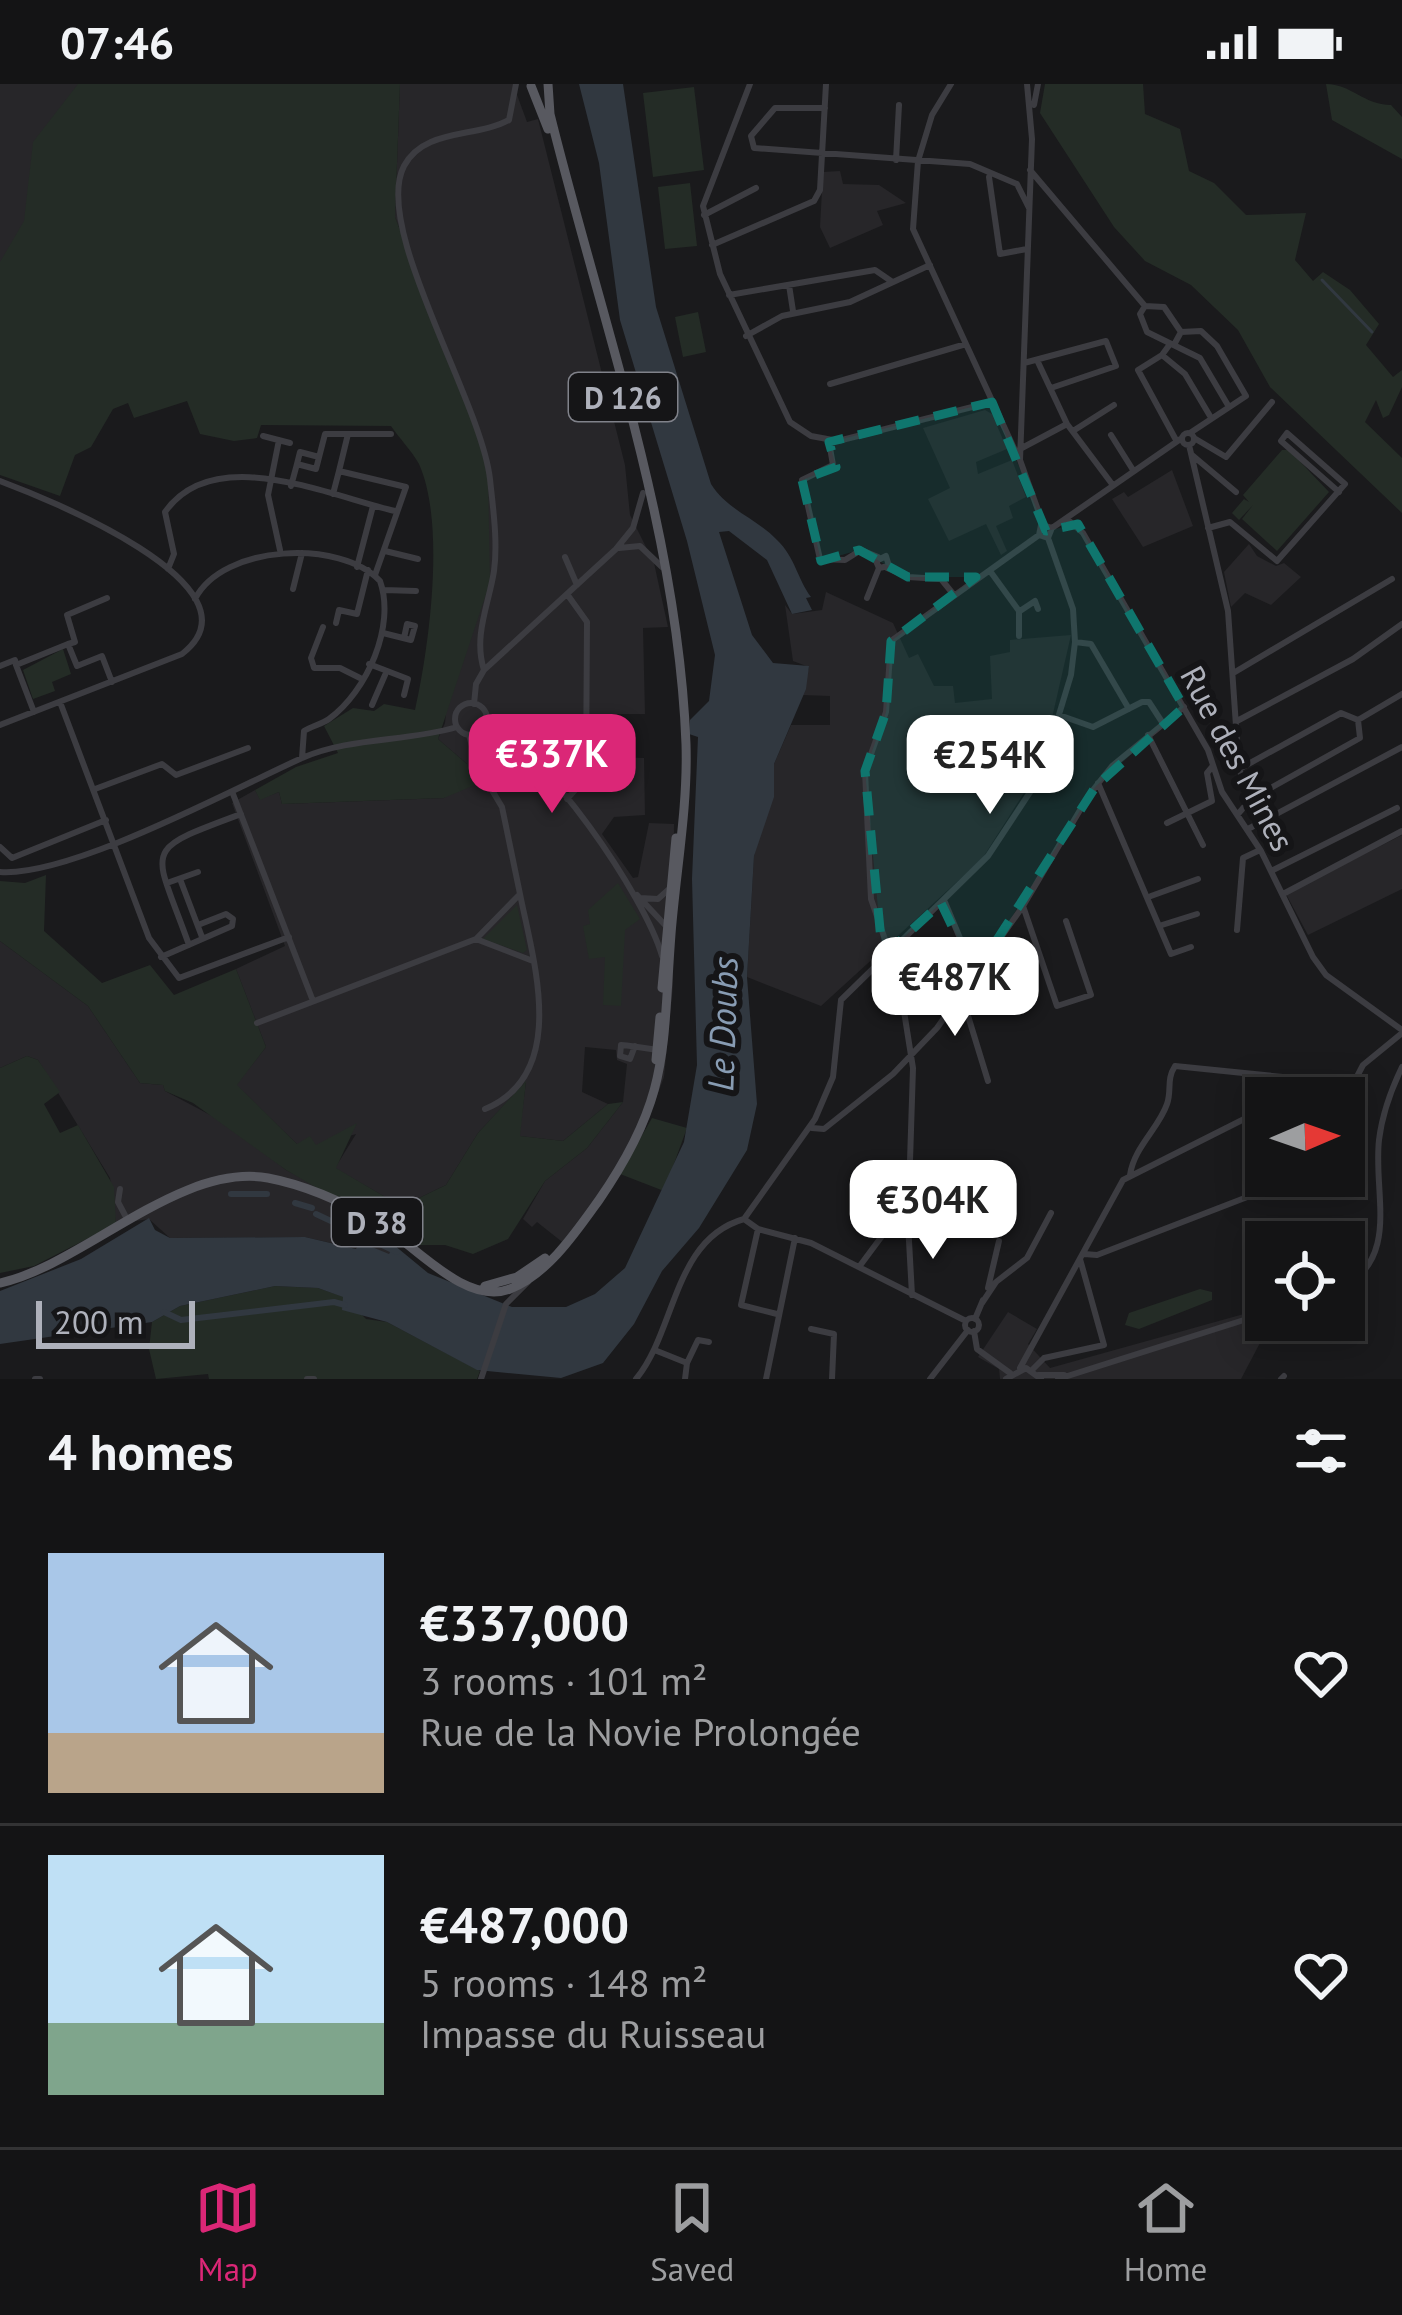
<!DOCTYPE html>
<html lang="en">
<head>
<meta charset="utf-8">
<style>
  :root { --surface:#141415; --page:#1d1d1e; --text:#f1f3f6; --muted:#9d9ea0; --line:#333334; --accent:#db2777 }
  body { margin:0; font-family:"PT Sans",sans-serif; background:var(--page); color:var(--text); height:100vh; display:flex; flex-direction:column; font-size:45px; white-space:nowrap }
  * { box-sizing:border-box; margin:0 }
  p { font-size:39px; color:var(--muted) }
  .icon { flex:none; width:66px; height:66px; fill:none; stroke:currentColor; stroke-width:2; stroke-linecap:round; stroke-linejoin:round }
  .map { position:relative; height:1295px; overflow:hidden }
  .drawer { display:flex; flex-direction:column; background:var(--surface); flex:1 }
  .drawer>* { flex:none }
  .needle { width:78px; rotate:88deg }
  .controls { position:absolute; left:1245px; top:993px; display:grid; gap:24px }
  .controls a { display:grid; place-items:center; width:120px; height:120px; border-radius:0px; background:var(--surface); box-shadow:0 6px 30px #0003,0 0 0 3px var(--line); font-size:60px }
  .scale { position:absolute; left:36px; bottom:30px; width:159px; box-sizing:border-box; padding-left:12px; border:6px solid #aeb1bb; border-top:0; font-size:33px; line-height:42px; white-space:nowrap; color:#aeb1bb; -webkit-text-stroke:9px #151517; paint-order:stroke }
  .price { position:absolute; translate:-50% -102px; padding:0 27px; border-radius:24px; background:#fff; color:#222; font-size:39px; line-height:78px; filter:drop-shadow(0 3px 6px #0008) }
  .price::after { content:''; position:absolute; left:50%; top:72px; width:36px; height:27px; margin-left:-18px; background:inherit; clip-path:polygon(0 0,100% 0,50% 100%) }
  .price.selected { background:var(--accent); color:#fff }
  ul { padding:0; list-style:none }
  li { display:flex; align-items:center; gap:36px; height:300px; padding:0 48px }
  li+li { border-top:3px solid var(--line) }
  li span { display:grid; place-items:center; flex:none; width:336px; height:240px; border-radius:0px; color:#555 }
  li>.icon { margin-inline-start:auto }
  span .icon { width:144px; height:144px; fill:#fffc; stroke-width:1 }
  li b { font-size:51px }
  h2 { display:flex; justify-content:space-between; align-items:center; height:144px; padding:0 48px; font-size:51px }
  .status { display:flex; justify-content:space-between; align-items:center; height:84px; padding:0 60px; background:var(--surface); direction:ltr }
  .status svg { height:33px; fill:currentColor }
  .dock { display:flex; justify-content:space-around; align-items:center; height:168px; border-top:3px solid var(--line); background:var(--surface); font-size:33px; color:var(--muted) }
  .dock a { display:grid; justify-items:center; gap:6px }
  .dock .selected { color:var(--accent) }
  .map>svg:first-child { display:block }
</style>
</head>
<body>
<div class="status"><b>07:46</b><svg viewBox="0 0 49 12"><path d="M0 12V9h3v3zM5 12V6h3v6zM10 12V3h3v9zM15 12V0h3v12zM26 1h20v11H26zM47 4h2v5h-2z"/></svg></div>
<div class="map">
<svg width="1402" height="1295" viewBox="0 0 1402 1295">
  <rect width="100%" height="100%" fill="#1a1a1c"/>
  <path fill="#272629" d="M 0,0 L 126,0 L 0,221 Z
    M 400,0 L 513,0 L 527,38 L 538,35 L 625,381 L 630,431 L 654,479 L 668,543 L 643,544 L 645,630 L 591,630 L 589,672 L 644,674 L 645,731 L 614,733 L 602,750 L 633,794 L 638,793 L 649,739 L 674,740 L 673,902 L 664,993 L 639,1061 L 566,1161 L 537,1138 L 532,1143 L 523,1135 L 545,1097 L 587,1064 L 623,1018 L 627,980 L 617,976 L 616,966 L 585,963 L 582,1008 L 608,1020 L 563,1057 L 519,1052 L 526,998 L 478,1049 L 446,1101 L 417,1115 L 392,1117 L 335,1084 L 356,1050 L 316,1062 L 297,1060 L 236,1001 L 266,963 L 236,885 L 285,862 L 232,719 L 255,706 L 260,715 L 279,708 L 282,720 L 444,714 L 467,680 L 438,655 L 445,639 L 474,337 L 395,133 Z
    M 840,87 L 843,100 L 879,101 L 906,119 L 877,127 L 883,141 L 830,164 L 820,143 L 823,88 Z
    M 985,326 L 992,330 L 1007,365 L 976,378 L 978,390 L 1012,376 L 1026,413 L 1009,422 L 1013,434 L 996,442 L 1007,467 L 1001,471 L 986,440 L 949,457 L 928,415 L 950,404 L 923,344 Z
    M 1172,386 L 1193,442 L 1143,463 L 1112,415 L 1124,408 L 1128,413 Z
    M 1249,460 L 1257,472 L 1276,482 L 1284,479 L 1301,493 L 1271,521 L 1245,509 L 1231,523 L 1224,488 Z
    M 826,508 L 893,539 L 909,574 L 918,570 L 934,602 L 953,602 L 955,619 L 992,615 L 990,572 L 1010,568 L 1010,556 L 1071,551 L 1041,682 L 982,775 L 821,922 L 747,893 L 754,772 L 774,680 L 791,641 L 830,641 L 830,612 L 802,611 L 809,583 L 793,577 L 785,521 L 792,530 L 822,526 Z
    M 1402,751 L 1402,805 L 1308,851 L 1286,810 Z
    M 0,857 L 88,922 L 140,999 L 163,1001 L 165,1007 L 231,1042 L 286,1086 L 342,1115 L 344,1125 L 377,1141 L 394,1161 L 389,1171 L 360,1158 L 357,1165 L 305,1153 L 170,1154 L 149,1135 L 116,1140 L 110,1094 L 38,976 L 27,972 L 0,984 Z
    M 1008,1228 L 1037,1245 L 1028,1260 L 1050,1284 L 1251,1228 L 1261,1257 L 1241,1295 L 1000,1295 L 999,1285 L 978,1273 Z"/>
  <path fill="#242c26" d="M 78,0 L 400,0 L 395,133 L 474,337 L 488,392 L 490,498 L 438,655 L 467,680 L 475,701 L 444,714 L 282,720 L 279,708 L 260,716 L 255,706 L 296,683 L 338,669 L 324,642 L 353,624 L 374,627 L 384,620 L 415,626 C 429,564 446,440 419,380 C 412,367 399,354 391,342 L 261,341 L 257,354 L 234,357 L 200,350 L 187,317 L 134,334 L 128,319 L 113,325 L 91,363 L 75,371 L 60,412 L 0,391 L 0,178 L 24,137 L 33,58 Z
    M 1045,0 L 1143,0 L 1145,30 L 1180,45 L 1189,87 L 1214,99 L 1246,131 L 1306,129 L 1295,176 L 1313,197 L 1323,188 L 1350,206 L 1379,240 L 1366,261 L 1393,293 L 1402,286 L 1402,303 L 1389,331 L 1383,334 L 1376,316 L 1365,338 L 1402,374 L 1402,429 L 1270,303 L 1238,246 L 1191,201 L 1145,177 L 1114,143 L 1040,29 Z
    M 1326,0 C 1351,0 1364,21 1391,21 L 1402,33 L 1402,75 L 1332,36 Z
    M 694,3 L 704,86 L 653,93 L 643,9 Z
    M 690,99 L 697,162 L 665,165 L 658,103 Z
    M 698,228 L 706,268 L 683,273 L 675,233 Z
    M 1282,366 L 1289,366 L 1329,408 L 1277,467 L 1242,435 L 1253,421 L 1239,436 L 1232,429 L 1244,415 L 1249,418 L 1243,411 Z
    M 63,565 L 71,590 L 52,598 L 55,607 L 33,615 L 23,586 Z
    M 46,791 L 44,847 L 102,899 L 150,881 L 174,911 L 236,885 L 266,963 L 237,1001 L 297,1060 L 310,1052 L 316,1061 L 357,1039 L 336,1084 L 392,1117 L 417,1115 L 446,1101 L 478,1049 L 526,997 L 520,1052 L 563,1057 L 608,1020 L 623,1018 L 587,1064 L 545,1097 L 508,1155 L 473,1170 L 445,1161 L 416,1161 L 286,1086 L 193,1019 L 165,1007 L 163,1001 L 140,999 L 88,922 L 0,857 L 0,797 L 25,799 Z
    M 618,799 L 640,835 L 625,846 L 621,922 L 603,921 L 605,873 L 589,875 L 583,842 L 590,840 L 588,826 Z
    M 517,821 L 527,866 L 523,869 L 483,855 Z
    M 27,972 L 38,976 L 60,1008 L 44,1020 L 60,1049 L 78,1041 L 114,1103 L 116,1140 L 34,1182 L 0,1189 L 0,984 Z
    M 652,1034 L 687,1044 L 664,1107 L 620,1090 Z
    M 275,1202 L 318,1204 L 344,1213 L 366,1235 L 387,1238 L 480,1287 L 477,1295 L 209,1295 L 208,1290 L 156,1295 L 149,1265 L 152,1238 L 180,1222 Z
    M 1200,1205 L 1212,1208 L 1212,1216 L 1139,1245 L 1125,1241 L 1129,1229 Z"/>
  <path fill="#313840" d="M 579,0 L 623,0 L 656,223 L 711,400 C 727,426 756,434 777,456 C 795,473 797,494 811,513 L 806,514 L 812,526 L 792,530 L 767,476 L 729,447 L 719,448 L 752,551 L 773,579 L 809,582 L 806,605 L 774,680 L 774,713 L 754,772 L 747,893 L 757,1020 L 747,1066 L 699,1144 L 662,1187 L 634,1240 L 603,1279 L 561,1294 L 477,1286 L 387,1238 L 342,1226 L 343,1213 L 318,1204 L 275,1202 L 180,1222 L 152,1238 L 0,1260 L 0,1207 L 81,1175 L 149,1134 L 155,1146 L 170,1154 L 305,1153 L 356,1165 L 360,1158 L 389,1170 L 394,1161 L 428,1189 L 512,1223 L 566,1223 L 595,1210 L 625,1184 L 684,1058 L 697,981 L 692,795 L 698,653 L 689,650 L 690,636 L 709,617 L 715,571 L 687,457 L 620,236 L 599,79 Z"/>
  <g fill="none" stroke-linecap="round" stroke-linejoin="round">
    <path stroke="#313840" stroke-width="3" d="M 1322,196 L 1372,248"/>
    <path stroke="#313840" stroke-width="6" d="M 231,1110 L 267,1110
      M 295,1119 L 312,1124
      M 316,1130 L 397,1168
      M 164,1228 L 181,1236 L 334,1218 L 345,1221"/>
    <path stroke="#3c3c41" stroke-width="6" d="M 750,0 L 703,122 L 720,190 L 790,338 L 811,352 L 838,357 L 992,318
      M 951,0 L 932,31 L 918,77 L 913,145 L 1018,373
      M 1027,0 L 1032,55 L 1020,376 L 1043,440
      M 1034,21 L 1038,0
      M 825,24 L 775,24 L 751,52 L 754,64 L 970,80 L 1017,100 L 1029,124
      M 896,76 L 899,21
      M 1030,86 L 1145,222 L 1140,230 L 1147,248 L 1200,274 L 1229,323
      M 989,93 L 1000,170 L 1027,165
      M 704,131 L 756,104
      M 712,161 L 814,117 L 820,106 L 826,0
      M 789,201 L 793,227
      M 729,211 L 875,186 L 891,197
      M 1145,222 L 1164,223 L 1181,248 L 1175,259
      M 1181,248 L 1201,247 L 1217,262 L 1246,312 L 1190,349
      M 746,252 L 782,232 L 850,218 L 930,181
      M 1170,260 L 1162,271 L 1185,290 L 1210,332
      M 1162,271 L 1138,286 L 1176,356
      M 1037,276 L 1067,340 L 1112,400
      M 1024,279 L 1106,257 L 1116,282 L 1051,304
      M 830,300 L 966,260
      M 1073,347 L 1114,321
      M1182 355a6 6 0 1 1 12 0a6 6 0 1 1-12 0Z
      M 1111,351 L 1133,386
      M 263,352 L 290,359
      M 1194,354 L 1226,373 L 1272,318
      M 279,356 L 268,411 L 280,466
      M 829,358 L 833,381 L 802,396 L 820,475 L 845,476 L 861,466 L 878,473
      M 1189,361 L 1228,527 L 1239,685 L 1251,715 L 1238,730
      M 1020,365 L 1067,340
      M 1192,371 L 1236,408
      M 297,380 L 300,368 L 319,373
      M 339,387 L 348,350
      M 0,397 C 40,412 270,502 182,570 L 0,641
      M 291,402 L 297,380 L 316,385 L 325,350 L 391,350
      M 333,410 L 339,387 L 406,403 L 375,491
      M 1067,435 L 1083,449 L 1208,666 L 1222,708 L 1261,767 L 1313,873 L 1326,891 L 1402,946
      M 1052,444 L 1182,354
      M 1208,444 L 1230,438 L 1277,477 L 1345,400 L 1287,349 L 1281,357 L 1339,408
      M 619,464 L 640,462 L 662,483
      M 385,467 L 418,475
      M 565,473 L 577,501
      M 357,483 L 373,422
      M 887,484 L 908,493 L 941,495 L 954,511
      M 168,485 L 174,470 L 165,428 C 214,358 329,412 395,427
      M 990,487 L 1019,527 L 1019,552
      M 293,505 L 302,469
      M 384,506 L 416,507
      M 867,514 L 879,484 L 876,477 L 886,472 L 889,482 L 879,484
      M 195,515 C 223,460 341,455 380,497 C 396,542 367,607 329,635 C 322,640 312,642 304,647 L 302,674
      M 1020,527 L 1035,517 L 1038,525
      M 336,539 L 339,526 L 357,530 L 368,486
      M 323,543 L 311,574 L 314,584 L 340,584 L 360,594
      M 383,549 L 411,556 L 415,542 L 407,540 L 404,554
      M 1075,558 L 1091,560 L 1129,625
      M 68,560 L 75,558 L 67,531 L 107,514
      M 369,580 L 408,595 L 404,611
      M 0,582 L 15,576 L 16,581
      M 484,586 C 473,552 489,520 494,487 C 498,458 493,424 490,395 C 481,316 372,144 404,82 C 424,44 476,54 509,36 L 516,0
      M 1235,588 L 1392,495
      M 60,618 L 149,854 L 179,894 L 289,853
      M455 635a16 16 0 1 1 32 0a16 16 0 1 1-32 0Z
      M 474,620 L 476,600 L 484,586 L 616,465 L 633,444 L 643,409
      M 372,621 L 385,591
      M 34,628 L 16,581 L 68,560 L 77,582 L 102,572 L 112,598
      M 1059,631 L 1093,643 L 1142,618 L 1149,618 L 1162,638
      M 1358,636 L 1402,610
      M 1237,637 L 1353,575 L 1402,540
      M 486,640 C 544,664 645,812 662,872
      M 1148,651 L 1203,761
      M 1241,684 L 1341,629 L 1358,636
      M 1098,699 L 1171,870 L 1191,863
      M 95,705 L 162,680 L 176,691 L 248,664
      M 233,710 L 313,917
      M 567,715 L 586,694 L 587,538 L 567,510
      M 1251,715 L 1360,654 L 1358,636
      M 1167,739 L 1212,717 L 1207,689 L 1212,683
      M 1248,745 L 1402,663
      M 0,763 L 12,774 L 106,736
      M 1271,787 L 1397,724
      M 0,788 C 71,793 233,705 302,674 C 350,653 407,658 457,643
      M 180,795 L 202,853
      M 167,799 L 198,788
      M 1283,810 L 1402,747
      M 637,811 L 665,841
      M 1151,812 L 1198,795
      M 640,814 L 658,815 L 668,806
      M 944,816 L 975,890
      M 1023,822 L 1057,922 L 1091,911 L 1066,837
      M 1162,841 L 1197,830
      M 1237,846 L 1243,774 L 1260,766
      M 476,855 L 533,877
      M 189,861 C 154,762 138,768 241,730
      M 889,867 L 871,815 L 865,687 L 886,628 L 891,557 L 1039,451 L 1041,441 L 1052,444 L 1048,454 L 1039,451
      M 161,873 L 232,842 L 233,835 L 226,830 L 198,841
      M 961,909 L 988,997
      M 903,921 L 913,984 L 908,1139 L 912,1211
      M 257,939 L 476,855 L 520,810 L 502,723 L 477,681 L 469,651
      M 635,962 L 630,975 L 620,972 L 621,961 C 633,962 645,964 658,966
      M 1288,1014 L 1317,1004 L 1351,1004 L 1363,981 L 1402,949
      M 485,1025 C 570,990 533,876 520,810
      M 812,1044 L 824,1045 L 893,990 L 937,944 L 1023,822 L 1089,711 L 1112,682 L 1184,623
      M 1130,1091 C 1134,1063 1159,1044 1167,1020 C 1172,1006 1166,996 1175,982 L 1293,994 L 1310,1005
      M 120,1105 L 118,1118 L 127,1135
      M 744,1135 L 758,1145 L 811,1159 L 966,1237
      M 758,1145 L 741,1221 L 777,1230
      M 1084,1170 L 1097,1171 L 1268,1105
      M 859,1183 L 885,1148 L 966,1102
      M 1344,1203 C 1400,1171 1373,1109 1379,1056 C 1382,1031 1391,1006 1402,983
      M 988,1204 L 999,1157
      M 982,1219 L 996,1198 L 1027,1174 L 1051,1129
      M965 1241a7 7 0 1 1 14 0a7 7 0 1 1-14 0Z
      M 975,1235 L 983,1216
      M 811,1245 L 834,1250 L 832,1295
      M 974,1247 L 977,1265 L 1010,1289
      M 657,1267 L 687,1279 L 685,1295
      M 687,1279 L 698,1256 L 709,1258
      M 1020,1284 L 1123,1096 L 1266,1024
      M 1032,1286 L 1044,1274 L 1104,1261 L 1080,1175
      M 1038,1291 L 1064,1291
      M 35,1295 L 40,1295
      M 307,1295 L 314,1295
      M 481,1295 L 506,1220 L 528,1198
      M 636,1295 C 676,1247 673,1155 744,1135 L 815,1035 L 833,993 L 841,916 L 988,772 L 1040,693 L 1071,591 L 1075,558 L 1073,525 L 1048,454
      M 766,1295 L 795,1154
      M 930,1295 L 968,1246
      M 1006,1295 L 1026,1284 L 1041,1295
      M 1058,1295 L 1266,1229
      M 1281,1295 L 1284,1292"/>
    <path stroke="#585960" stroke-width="9" d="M 531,2 L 548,45
      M 662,904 L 676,754
      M 656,976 L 660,933
      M 0,1199 C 83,1181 180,1078 268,1094 C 305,1101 345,1119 377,1138 C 411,1157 465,1223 510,1205 C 548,1190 576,1148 599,1116 C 670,1013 662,969 671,850 C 676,787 688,723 686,660 C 678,446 601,236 550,30 L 548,0
      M 485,1202 L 517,1193 L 545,1174"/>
  </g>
  <path fill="#0f766e" fill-opacity="0.2" stroke="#0f766e" stroke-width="9" stroke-dasharray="24 15" stroke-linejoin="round" d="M 992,318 L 1046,447 L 1078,440 L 1184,623 L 1096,702 L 975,890 L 941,819 L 889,867 L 881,856 L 865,687 L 886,628 L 891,557 L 976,493 L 908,493 L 859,466 L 821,477 L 802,396 L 836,383 L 829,358 Z"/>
  <g text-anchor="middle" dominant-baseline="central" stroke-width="12" stroke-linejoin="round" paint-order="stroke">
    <g fill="#151517" stroke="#80828a" stroke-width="3">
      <rect x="569" y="289" width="108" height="48" rx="9"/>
      <rect x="332" y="1114" width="90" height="48" rx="9"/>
    </g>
    <g font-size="30" font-weight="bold" fill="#aeb1bb">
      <text x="623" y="313">D 126</text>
      <text x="377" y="1138">D 38</text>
    </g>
    <g font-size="33" fill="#aeb1bb" stroke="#151517">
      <text transform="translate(1238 674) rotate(62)">Rue des Mines</text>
    </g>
    <g font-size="36" font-style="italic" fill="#889cb3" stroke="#151517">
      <text transform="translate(722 940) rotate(-88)">Le Doubs</text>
    </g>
  </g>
</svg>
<div class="controls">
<a><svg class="needle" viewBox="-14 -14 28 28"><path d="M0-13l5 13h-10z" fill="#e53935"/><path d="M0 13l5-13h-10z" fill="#9d9ea0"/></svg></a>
<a><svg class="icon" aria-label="locate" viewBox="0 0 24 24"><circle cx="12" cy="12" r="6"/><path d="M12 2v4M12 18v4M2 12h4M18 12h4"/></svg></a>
</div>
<div class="scale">200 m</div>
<b class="price selected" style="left:552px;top:732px">€337K</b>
<b class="price" style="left:990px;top:733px">€254K</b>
<b class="price" style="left:955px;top:955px">€487K</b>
<b class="price" style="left:933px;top:1178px">€304K</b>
</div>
<section class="drawer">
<h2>4 homes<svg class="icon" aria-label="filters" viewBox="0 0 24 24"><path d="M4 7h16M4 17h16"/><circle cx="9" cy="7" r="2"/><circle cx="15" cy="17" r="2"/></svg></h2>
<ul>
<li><span style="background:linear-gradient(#a9c7e8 75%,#b9a48a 0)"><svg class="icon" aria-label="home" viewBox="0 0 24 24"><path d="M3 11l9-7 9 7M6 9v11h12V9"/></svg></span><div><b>€337,000</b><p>3 rooms · 101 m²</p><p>Rue de la Novie Prolongée</p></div><svg class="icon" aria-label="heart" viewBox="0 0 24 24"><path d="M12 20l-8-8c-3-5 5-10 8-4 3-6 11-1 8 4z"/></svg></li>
<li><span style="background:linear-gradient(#bfe0f5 70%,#7fa58c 0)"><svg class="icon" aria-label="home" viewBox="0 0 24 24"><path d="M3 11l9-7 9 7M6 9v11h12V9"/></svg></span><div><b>€487,000</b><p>5 rooms · 148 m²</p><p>Impasse du Ruisseau</p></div><svg class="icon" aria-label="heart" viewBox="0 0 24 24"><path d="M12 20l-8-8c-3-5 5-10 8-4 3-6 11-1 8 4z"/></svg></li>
</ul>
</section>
<nav class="dock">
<a class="selected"><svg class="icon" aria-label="map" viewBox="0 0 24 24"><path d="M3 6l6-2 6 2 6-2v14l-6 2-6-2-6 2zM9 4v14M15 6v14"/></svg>Map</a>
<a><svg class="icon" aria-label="saved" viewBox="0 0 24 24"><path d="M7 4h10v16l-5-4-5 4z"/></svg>Saved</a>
<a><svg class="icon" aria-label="home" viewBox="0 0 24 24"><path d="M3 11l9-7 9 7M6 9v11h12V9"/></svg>Home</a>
</nav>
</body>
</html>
